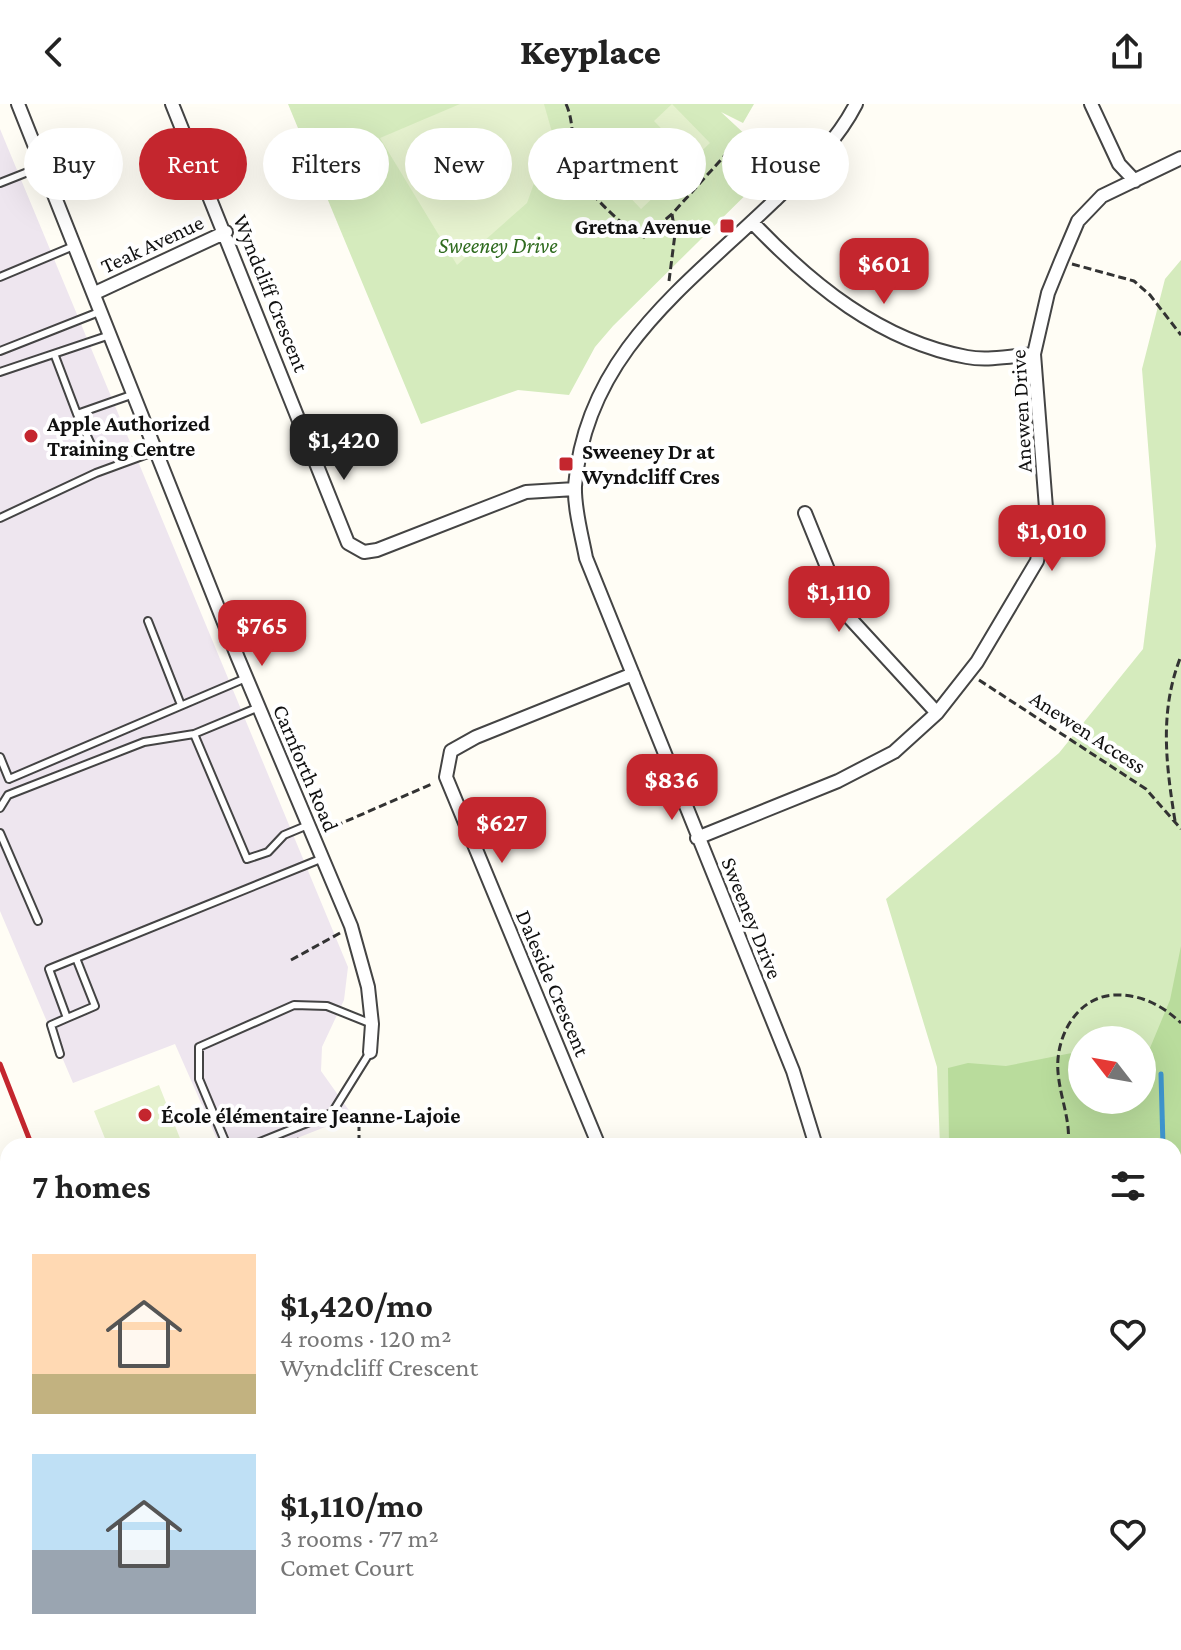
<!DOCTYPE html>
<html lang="en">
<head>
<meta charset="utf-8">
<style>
  :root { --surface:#fff; --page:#f6f6f6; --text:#222; --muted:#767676; --accent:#c4262e }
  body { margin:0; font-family:"Crimson Pro",serif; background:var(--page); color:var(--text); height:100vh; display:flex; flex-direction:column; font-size:30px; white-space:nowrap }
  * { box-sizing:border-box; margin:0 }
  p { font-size:26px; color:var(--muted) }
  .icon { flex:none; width:44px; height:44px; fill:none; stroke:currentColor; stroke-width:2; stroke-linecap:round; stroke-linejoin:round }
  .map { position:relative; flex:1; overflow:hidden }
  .side { position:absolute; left:0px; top:1034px; width:1182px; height:512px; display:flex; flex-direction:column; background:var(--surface); border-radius:24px 24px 0 0; box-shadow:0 8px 32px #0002 }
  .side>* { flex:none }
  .banner { position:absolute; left:24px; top:24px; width:1134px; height:72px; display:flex; gap:16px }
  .needle { width:52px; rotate:301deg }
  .fabs { position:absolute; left:1068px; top:922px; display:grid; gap:16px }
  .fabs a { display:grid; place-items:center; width:88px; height:88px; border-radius:50%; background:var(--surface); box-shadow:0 8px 32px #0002; font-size:40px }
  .price { position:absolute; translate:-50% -68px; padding:0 18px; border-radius:16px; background:var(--accent); color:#fff; font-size:26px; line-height:52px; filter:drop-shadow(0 2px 4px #0008) }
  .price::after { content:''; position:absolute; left:50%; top:48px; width:24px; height:18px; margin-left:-12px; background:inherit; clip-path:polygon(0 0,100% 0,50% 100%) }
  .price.on { background:#222; color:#fff }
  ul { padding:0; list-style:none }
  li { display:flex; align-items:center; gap:24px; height:200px; padding:0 32px }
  li span { display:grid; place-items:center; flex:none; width:224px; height:160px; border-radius:0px; color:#555 }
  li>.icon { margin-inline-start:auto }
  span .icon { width:96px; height:96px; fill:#fffc; stroke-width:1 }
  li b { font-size:34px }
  h2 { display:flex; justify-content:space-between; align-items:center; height:96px; padding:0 32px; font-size:34px }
  .chip { padding:0 28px; border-radius:36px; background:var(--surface); box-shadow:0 8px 32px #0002; font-size:28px; line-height:72px }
  .chip.on { background:var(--accent); color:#fff }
  header { display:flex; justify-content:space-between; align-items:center; height:104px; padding:0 32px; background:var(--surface); font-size:36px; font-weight:800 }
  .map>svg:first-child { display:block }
</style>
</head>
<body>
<header><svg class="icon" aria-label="back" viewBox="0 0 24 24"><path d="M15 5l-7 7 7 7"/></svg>Keyplace<svg class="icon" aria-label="share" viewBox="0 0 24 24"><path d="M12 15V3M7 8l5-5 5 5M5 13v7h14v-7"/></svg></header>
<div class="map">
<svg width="1181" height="1546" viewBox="0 0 1181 1546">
  <rect width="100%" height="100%" fill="#fffdf5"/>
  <path fill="#eee6ef" d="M 0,25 L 348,863 L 344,896 L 322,943 L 321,967 L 353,1012 L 277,1042 L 220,1042 L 175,940 L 73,979 L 0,807 Z
    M 0,1105 L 8,1123 L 8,1538 L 117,1538 L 119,1546 L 0,1546 Z"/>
  <path fill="#d5ebbd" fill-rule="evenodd" d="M 288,0 L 754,0 L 743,19 L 721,8 L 777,60 L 613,222 L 595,243 L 569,291 L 518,286 L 421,320 Z
    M 1181,156 L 1181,1546 L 790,1546 L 792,1538 L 1174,1538 L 1174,1042 L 940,1042 L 937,963 L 886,795 L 1059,649 L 1143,545 L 1156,442 L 1142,265 L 1165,175 ZM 1082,936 L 1142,936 L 1142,996 L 1082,996 Z"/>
  <path fill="#b9dc9c" d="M 1181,842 L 1181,1229 L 1174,1231 L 1174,1042 L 949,1042 L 948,964 L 968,959 L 1006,962 L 1082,947 L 1082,996 L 1142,996 L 1142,944 L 1150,944 L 1170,896 Z
    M 1181,1276 L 1181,1409 L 1174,1394 L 1174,1278 Z
    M 789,1538 L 1169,1538 L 1170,1546 L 787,1546 Z"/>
  <path fill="#e6f2cf" d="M 460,0 L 544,0 L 552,28 L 527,99 L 457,161 L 380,34 Z
    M 672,0 L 710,39 L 692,56 L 654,17 Z
    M 647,24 L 684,63 L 666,80 L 629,42 Z
    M 622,49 L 659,88 L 641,105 L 604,66 Z
    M 159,981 L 183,1042 L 108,1042 L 94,1007 Z"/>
  <path fill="#b9e0f7" stroke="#3f96cf" stroke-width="2" d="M 1174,1394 L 1181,1409 L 1181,1546 L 1170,1546 L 1169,1538 L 1174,1538 Z"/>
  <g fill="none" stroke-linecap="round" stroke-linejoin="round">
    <path stroke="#3f96cf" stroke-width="5" d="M 1161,970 L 1163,1042"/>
    <defs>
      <path id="lane" d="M 0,79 L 43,62
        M 0,173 L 76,141
        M 0,247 L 99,208
        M 55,252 L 77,310 L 134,290
        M 0,268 L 110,231
        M 77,310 L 94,347
        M 0,414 L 96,369 L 156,347
        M 148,517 L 181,601
        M 194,630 L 247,755 L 268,748 L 284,731 L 308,721
        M 0,653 L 9,675 L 246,574
        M 0,704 L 8,691 L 144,638 L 194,630 L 259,603
        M 0,729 L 38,817
        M 76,854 L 95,902 L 67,914 L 49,865 L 323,754
        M 60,950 L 51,921 L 67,914
        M 227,1042 L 199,975 L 199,943 L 294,901 L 327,902 L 372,920
        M 250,1042 L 332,1009 L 370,948"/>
      <path id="street" d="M 18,0 L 238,554 L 351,822 L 368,883 L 372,920 L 370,948
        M 172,0 L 348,439 L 364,448 L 377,446 L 526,388 L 575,385
        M 1091,0 L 1119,60 L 1135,77
        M 752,118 C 811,180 880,237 967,253 C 987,257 1013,252 1034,250
        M 95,189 L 226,128
        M 805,409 L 846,510 L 937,609
        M 697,734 L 838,677 L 894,648 L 937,609 L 977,558 L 1037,457 L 1046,404 L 1034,250 L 1048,189 L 1061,157 L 1078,117 L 1102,92 L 1181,54
        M 599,1042 L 446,673 L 451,647 L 476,633 L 633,570
        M 816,1042 L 793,967 L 586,454 C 582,432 574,405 575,382 C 586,250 685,183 774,97 C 805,67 836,39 856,0
        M 317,1538 L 318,1546
        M 513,1540 L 522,1538
        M 671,1546 L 672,1538"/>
    </defs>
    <use href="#lane" stroke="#444" stroke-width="10"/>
    <use href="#street" stroke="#444" stroke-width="16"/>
    <path stroke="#333" stroke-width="3" stroke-dasharray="8 4" stroke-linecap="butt" d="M 566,0 C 576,22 570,46 577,68 C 583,84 627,128 644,133 L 672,110
      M 1072,160 L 1134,177 L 1150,191 L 1181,231
      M 669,177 L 675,130 L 672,110 L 728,48 L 734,37
      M 979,576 L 1146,685 L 1181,725
      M 1175,717 C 1166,660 1159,607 1181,552
      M 335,722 L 434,679
      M 291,856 L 340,829
      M 359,1007 L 359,1042
      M 297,1035 L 315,1042
      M 1068,1042 C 1071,1016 1060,994 1058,968 C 1055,934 1076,893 1114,891 C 1140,890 1162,901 1181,919
      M 1174,1503 L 1181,1502
      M 937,1538 L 941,1546
      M 1091,1538 L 1093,1546"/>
    <use href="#lane" stroke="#fff" stroke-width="6"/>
    <use href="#street" stroke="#fff" stroke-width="12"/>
    <path stroke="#c4262e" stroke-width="5" d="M 0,960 L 32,1042
      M 162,1538 L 164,1546"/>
  </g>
  <g fill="#c4262e" stroke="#fff" stroke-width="3">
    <rect x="719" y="114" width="16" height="16" rx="4"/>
    <circle cx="31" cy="332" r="8"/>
    <rect x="558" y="352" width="16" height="16" rx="4"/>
    <circle cx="145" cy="1011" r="8"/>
  </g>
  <g text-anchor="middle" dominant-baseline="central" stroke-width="8" stroke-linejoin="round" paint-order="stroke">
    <g font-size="22" font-weight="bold" fill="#111" stroke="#fff" text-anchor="start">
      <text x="711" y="122" text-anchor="end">Gretna Avenue</text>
      <text x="47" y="319">Apple Authorized<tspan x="47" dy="25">Training Centre</tspan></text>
      <text x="582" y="347">Sweeney Dr at<tspan x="582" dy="25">Wyndcliff Cres</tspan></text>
      <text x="161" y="1011">École élémentaire Jeanne-Lajoie</text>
    </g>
    <g font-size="22" fill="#111" stroke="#fff">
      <text transform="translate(152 140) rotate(-25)">Teak Avenue</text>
      <text transform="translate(271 189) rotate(68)">Wyndcliff Crescent</text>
      <text transform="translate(1021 307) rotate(-93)">Anewen Drive</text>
      <text transform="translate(1088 628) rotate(33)">Anewen Access</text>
      <text transform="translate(306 664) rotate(67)">Carnforth Road</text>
      <text transform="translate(752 814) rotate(68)">Sweeney Drive</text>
      <text transform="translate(553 879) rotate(67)">Daleside Crescent</text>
    </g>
    <g font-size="22" font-style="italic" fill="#2f6b1f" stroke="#fff">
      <text x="498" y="141">Sweeney Drive</text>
    </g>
  </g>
</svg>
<div class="fabs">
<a><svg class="needle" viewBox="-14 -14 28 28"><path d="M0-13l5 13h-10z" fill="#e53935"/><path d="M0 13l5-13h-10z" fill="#767676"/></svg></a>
</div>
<b class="price" style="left:884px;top:202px">$601</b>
<b class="price on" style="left:344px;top:378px">$1,420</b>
<b class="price" style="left:1052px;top:469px">$1,010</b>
<b class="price" style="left:839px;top:530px">$1,110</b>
<b class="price" style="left:262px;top:564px">$765</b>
<b class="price" style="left:672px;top:718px">$836</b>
<b class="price" style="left:502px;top:761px">$627</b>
<div class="banner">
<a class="chip">Buy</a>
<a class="chip on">Rent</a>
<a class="chip">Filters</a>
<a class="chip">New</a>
<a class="chip">Apartment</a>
<a class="chip">House</a>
</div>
<section class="side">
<h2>7 homes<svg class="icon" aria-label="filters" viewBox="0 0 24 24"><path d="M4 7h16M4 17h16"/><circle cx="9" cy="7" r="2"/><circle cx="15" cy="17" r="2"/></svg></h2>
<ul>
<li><span style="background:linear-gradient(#ffd9b3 75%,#c2b280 0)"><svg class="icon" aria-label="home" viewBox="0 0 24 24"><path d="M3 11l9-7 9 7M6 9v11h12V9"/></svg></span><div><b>$1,420/mo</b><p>4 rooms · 120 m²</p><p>Wyndcliff Crescent</p></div><svg class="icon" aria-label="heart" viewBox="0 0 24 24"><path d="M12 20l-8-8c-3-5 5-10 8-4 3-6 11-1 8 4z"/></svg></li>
<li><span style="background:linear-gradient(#bfe0f5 60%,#9aa5b1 0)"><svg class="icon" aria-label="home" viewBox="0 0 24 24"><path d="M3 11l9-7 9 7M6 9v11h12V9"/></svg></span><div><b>$1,110/mo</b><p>3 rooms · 77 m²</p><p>Comet Court</p></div><svg class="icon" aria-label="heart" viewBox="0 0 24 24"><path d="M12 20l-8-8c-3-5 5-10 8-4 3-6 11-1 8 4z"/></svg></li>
</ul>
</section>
</div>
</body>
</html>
